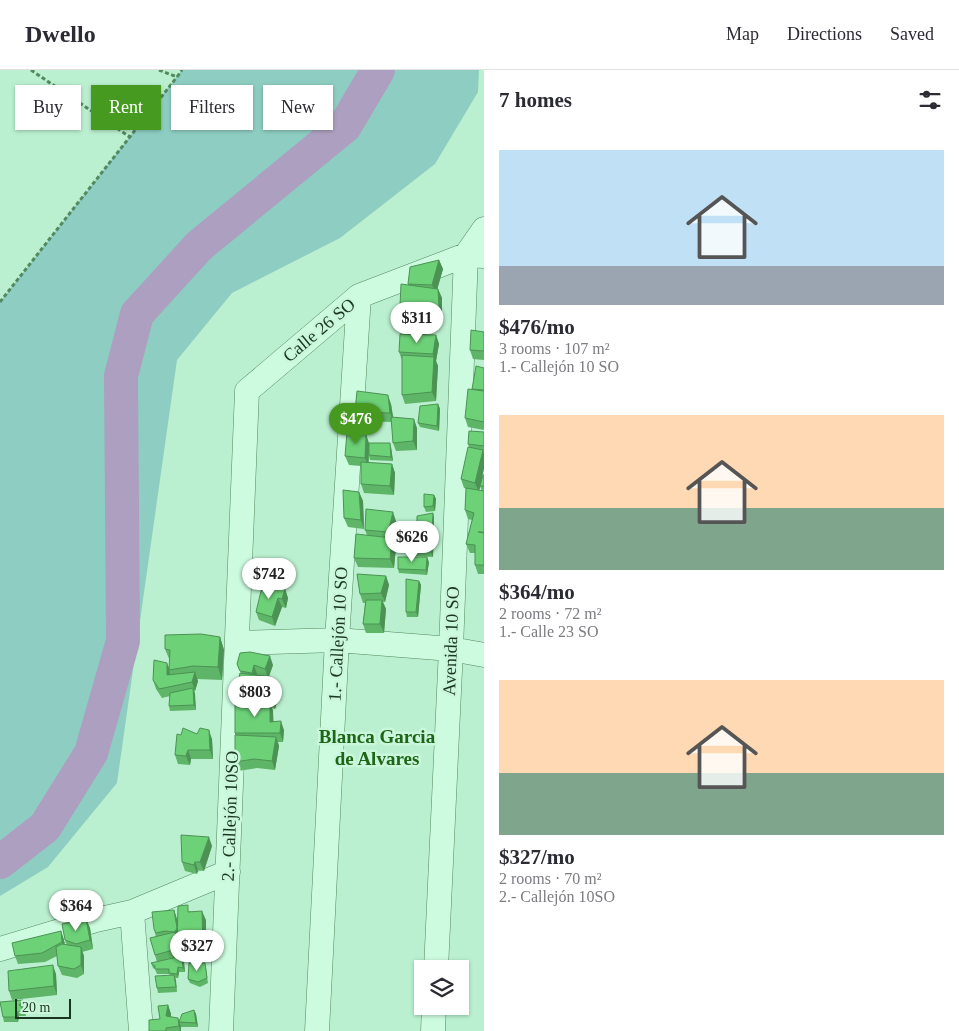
<!DOCTYPE html>
<html lang="en">
<head>
<meta charset="utf-8">
<style>
  :root { --surface:#fff; --page:#f2f2f3; --text:#2b2b33; --muted:#7c7c81; --line:#e1e1e2; --accent:#479a20 }
  body { margin:0; font-family:Georgia,serif; background:var(--page); color:var(--text); height:100vh; display:flex; flex-direction:column; font-size:19px; white-space:nowrap }
  * { box-sizing:border-box; margin:0 }
  p { font-size:16px; color:var(--muted) }
  .icon { flex:none; width:28px; height:28px; fill:none; stroke:currentColor; stroke-width:2; stroke-linecap:round; stroke-linejoin:round }
  .map { position:relative; flex:1; overflow:hidden }
  .panel { display:flex; flex-direction:column; background:var(--surface); width:475px }
  .panel>* { flex:none }
  .top-card { position:absolute; left:15px; top:15px; width:394px; height:45px; display:flex; gap:10px }
  .buttons { position:absolute; left:414px; top:890px; display:grid; gap:10px }
  .buttons a { display:grid; place-items:center; width:55px; height:55px; border-radius:0px; background:var(--surface); box-shadow:0 1px 4px #0004; font-size:25px }
  .scale { position:absolute; left:15px; bottom:12px; width:56px; box-sizing:border-box; padding-left:5px; border:2px solid #1a361f; border-top:0; font-size:14px; line-height:18px; white-space:nowrap; color:#1a361f; -webkit-text-stroke:4px #caf7dc; paint-order:stroke }
  .price { position:absolute; translate:-50% -42px; padding:0 11px; border-radius:18px; background:#fff; color:#222; font-size:16px; line-height:32px; filter:drop-shadow(0 1px 2px #0008) }
  .price::after { content:''; position:absolute; left:50%; top:30px; width:15px; height:11px; margin-left:-8px; background:inherit; clip-path:polygon(0 0,100% 0,50% 100%) }
  .price.selected { background:var(--accent); color:#fff }
  ul { padding:0; list-style:none }
  li { display:grid; align-content:center; gap:10px; height:265px; padding:0 15px }
  li span { display:grid; place-items:center; height:155px; border-radius:0px; color:#555 }
  li>.icon { margin-inline-start:auto }
  span .icon { width:90px; height:90px; fill:#fffc; stroke-width:1 }
  li b { font-size:21px }
  h2 { display:flex; justify-content:space-between; align-items:center; height:60px; padding:0 15px; font-size:21px }
  .pill { padding:0 18px; border-radius:0px; background:var(--surface); box-shadow:0 1px 4px #0004; font-size:18px; line-height:45px }
  .pill.selected { background:var(--accent); color:#fff }
  header { display:flex; align-items:center; gap:30px; box-sizing:border-box; height:70px; padding:0 25px; background:var(--surface); border-bottom:1px solid var(--line) }
  header strong { font-size:24px }
  nav { display:flex; gap:28px; margin-inline-start:auto; font-size:18px }
  main { display:flex; flex:1; min-height:0 }
  .map>svg:first-child { display:block }
</style>
</head>
<body>
<header>
<strong>Dwello</strong>
<nav><a>Map</a><a>Directions</a><a>Saved</a></nav>
</header>
<main>
<div class="map">
<svg width="484" height="961" viewBox="0 0 484 961">
  <rect width="100%" height="100%" fill="#baf0cf"/>
  <path fill="#8ecec2" d="M 182,0 L 479,0 L 478,22 L 435,94 L 340,168 L 232,223 L 177,290 L 117,713 L 48,797 L 0,826 L 0,232 Z"/>
  <g fill="none" stroke-linecap="round" stroke-linejoin="round">
    <path stroke="#ac9fc0" stroke-width="34" d="M 0,792 L 45,757 L 91,683 L 123,571 L 121,306 L 137,244 L 199,176 L 345,56 L 378,0"/>
    <defs>
      <path id="minor" d="M 237,573 L 337,570 L 451,579 L 484,585
        M 132,842 L 141,961
        M 0,879 L 96,850 L 132,842 L 228,802
        M 436,899 L 451,579 L 466,185 L 484,159
        M 221,961 L 247,321 L 359,226 L 466,185 L 484,186
        M 317,961 L 337,570 L 359,226
        M 433,961 L 434,936"/>
    </defs>
    <use href="#minor" stroke="#54885f" stroke-width="25"/>
    <path stroke="#54885f" stroke-width="3" stroke-dasharray="4 2.5" stroke-linecap="butt" d="M 31,0 L 130,67
      M 159,0 L 177,7 L 182,0
      M 0,232 L 177,7"/>
    <use href="#minor" stroke="#cdfbdf" stroke-width="24"/>
  </g>
  <path fill="#5eb467" d="M 439,190 L 443,199 L 437,219 L 438,219 L 442,228 L 442,246 L 428,245 L 429,250 L 426,264 L 400,261 L 398,256 L 424,245 L 403,244 L 400,236 L 408,215 L 408,214 Z
    M 484,262 L 484,290 L 473,289 L 470,280 Z
    M 436,265 L 439,274 L 436,291 L 438,296 L 436,331 L 405,334 L 402,325 L 402,290 L 399,282 Z
    M 484,298 L 484,360 L 468,357 L 465,348 L 472,319 Z
    M 391,334 L 393,348 L 417,358 L 417,380 L 396,381 L 393,373 L 392,352 L 358,351 L 355,342 Z
    M 438,334 L 440,339 L 439,361 L 420,357 L 418,353 Z
    M 484,362 L 484,398 L 479,420 L 482,421 L 480,416 L 484,405 L 484,504 L 478,504 L 475,495 L 475,483 L 470,483 L 466,474 L 472,450 L 468,449 L 465,440 L 468,419 L 464,418 L 461,409 L 469,377 L 468,374 Z
    M 369,373 L 391,377 L 393,391 L 370,390 L 369,386 L 369,393 L 392,394 L 395,403 L 394,425 L 364,423 L 361,414 L 361,396 L 349,395 L 345,386 Z
    M 359,422 L 363,431 L 364,459 L 348,457 L 344,448 Z
    M 434,425 L 436,429 L 435,441 L 426,442 L 424,437 Z
    M 433,443 L 434,448 L 433,487 L 410,486 L 407,477 L 417,460 Z
    M 396,451 L 392,468 L 396,477 L 394,498 L 358,497 L 354,488 L 367,465 L 365,460 Z
    M 429,492 L 427,505 L 399,503 L 398,499 Z
    M 386,506 L 389,515 L 385,532 L 383,532 L 386,539 L 384,563 L 366,563 L 363,554 L 365,533 L 363,533 L 360,524 Z
    M 419,511 L 421,515 L 418,547 L 407,547 L 406,542 Z
    M 285,519 L 288,528 L 286,538 L 282,537 L 275,556 L 259,550 L 256,542 Z
    M 220,567 L 224,580 L 222,610 L 197,609 L 198,611 L 195,621 L 194,621 L 196,640 L 170,641 L 169,636 L 170,626 L 162,628 L 156,619 L 153,610 L 169,598 L 170,591 L 165,579 Z
    M 237,594 L 273,595 L 269,607 L 278,628 L 275,639 L 272,638 L 273,641 L 273,651 L 284,660 L 283,672 L 278,672 L 279,676 L 275,700 L 257,698 L 238,701 L 235,692 L 235,663 L 244,632 L 242,625 L 244,618 L 243,617 L 239,608 L 241,603 Z
    M 197,664 L 212,669 L 213,689 L 191,689 L 190,695 L 178,694 L 175,685 L 181,665 Z
    M 212,776 L 204,801 L 198,800 L 197,804 L 185,801 L 182,792 Z
    M 174,840 L 177,849 L 190,841 L 206,850 L 206,886 L 183,888 L 185,902 L 179,902 L 178,908 L 175,908 L 177,922 L 158,923 L 157,918 L 170,906 L 169,904 L 157,904 L 155,899 L 153,898 L 151,893 L 157,892 L 150,868 L 156,867 L 154,859 Z
    M 86,849 L 90,858 L 93,879 L 82,882 L 84,886 L 84,904 L 77,908 L 62,905 L 58,896 L 57,886 L 45,892 L 18,894 L 15,886 L 61,861 L 64,870 L 65,875 L 67,875 L 65,870 Z
    M 206,898 L 208,913 L 200,917 L 190,913 L 188,909 Z
    M 56,904 L 57,925 L 12,930 L 9,921 Z
    M 23,930 L 25,934 L 22,938 L 25,941 L 26,946 L 19,946 L 18,952 L 4,952 L 3,947 Z
    M 168,935 L 171,944 L 171,947 L 179,952 L 194,940 L 196,944 L 198,957 L 181,957 L 181,961 L 149,961 L 160,949 Z"/>
  <path fill="#4c9254" d="M 439,190 L 443,199 L 436,224 L 432,215 Z
    M 438,219 L 442,228 L 442,246 L 439,237 Z
    M 428,245 L 429,250 L 426,264 L 425,259 Z
    M 436,265 L 439,274 L 436,291 L 438,296 L 436,331 L 432,322 L 434,289 L 433,284 Z
    M 388,325 L 391,334 L 394,352 L 390,343 Z
    M 438,334 L 440,339 L 439,361 L 437,356 Z
    M 414,349 L 417,358 L 417,380 L 413,371 Z
    M 366,364 L 369,373 L 368,397 L 365,388 Z
    M 390,373 L 391,377 L 393,391 L 391,387 Z
    M 483,380 L 484,384 L 484,398 L 479,422 L 475,413 Z
    M 392,394 L 395,403 L 394,425 L 390,416 Z
    M 359,422 L 363,431 L 364,459 L 361,450 Z
    M 434,425 L 436,429 L 435,441 L 433,436 Z
    M 393,442 L 396,451 L 391,471 L 388,462 Z
    M 433,443 L 434,448 L 433,487 L 429,478 L 430,459 Z
    M 392,468 L 396,477 L 394,498 L 390,489 Z
    M 427,487 L 429,492 L 427,505 L 426,500 Z
    M 386,506 L 389,515 L 385,532 L 381,523 Z
    M 419,511 L 421,515 L 418,547 L 416,542 Z
    M 285,519 L 288,528 L 286,538 L 282,529 Z
    M 278,528 L 282,537 L 275,556 L 272,547 Z
    M 382,530 L 386,539 L 384,563 L 380,554 Z
    M 220,567 L 224,580 L 222,610 L 218,597 Z
    M 270,586 L 273,595 L 268,608 L 265,599 Z
    M 167,593 L 170,600 L 169,600 L 170,604 L 170,614 L 167,605 Z
    M 254,595 L 257,604 L 255,612 L 252,603 Z
    M 195,602 L 198,611 L 195,621 L 192,612 Z
    M 274,616 L 278,628 L 275,639 L 272,630 Z
    M 193,618 L 195,623 L 196,640 L 194,635 Z
    M 257,625 L 260,634 L 259,637 L 255,628 Z
    M 270,632 L 273,641 L 274,661 L 270,652 Z
    M 281,651 L 284,660 L 283,672 L 280,663 Z
    M 209,660 L 212,669 L 213,689 L 210,680 Z
    M 276,667 L 279,676 L 275,700 L 272,691 Z
    M 188,680 L 191,689 L 190,695 L 186,686 Z
    M 209,767 L 212,776 L 204,801 L 200,792 Z
    M 195,792 L 198,800 L 197,804 L 194,795 Z
    M 174,840 L 177,849 L 178,871 L 175,862 Z
    M 202,841 L 206,850 L 206,886 L 203,877 Z
    M 86,849 L 90,858 L 93,879 L 90,870 Z
    M 61,861 L 64,870 L 65,881 L 62,872 Z
    M 81,877 L 84,886 L 84,904 L 81,895 Z
    M 182,886 L 184,891 L 185,902 L 183,898 Z
    M 53,895 L 56,904 L 57,925 L 54,916 Z
    M 178,897 L 179,902 L 178,908 L 177,904 Z
    M 174,905 L 176,910 L 177,922 L 176,917 Z
    M 23,930 L 25,934 L 21,940 L 19,935 Z
    M 168,935 L 171,944 L 170,955 L 166,946 Z
    M 194,940 L 196,944 L 198,957 L 196,953 Z
    M 17,942 L 19,946 L 18,952 L 17,947 Z
    M 178,948 L 181,957 L 181,961 L 180,961 L 179,956 Z"/>
  <path fill="#6dd178" stroke="#4c9254" d="M 439,190 L 432,215 L 408,214 L 410,197 Z
    M 401,214 L 438,219 L 439,237 L 400,236 Z
    M 402,245 L 428,245 L 425,259 L 398,256 Z
    M 471,260 L 484,262 L 484,281 L 470,280 Z
    M 400,264 L 436,265 L 433,284 L 399,282 Z
    M 402,285 L 434,287 L 432,322 L 402,325 Z
    M 476,296 L 484,298 L 484,320 L 472,319 Z
    M 468,319 L 484,321 L 484,352 L 465,348 Z
    M 357,321 L 388,325 L 390,343 L 355,342 Z
    M 438,334 L 437,356 L 418,353 L 420,336 Z
    M 391,347 L 414,349 L 413,371 L 393,373 Z
    M 469,361 L 484,362 L 484,376 L 468,374 Z
    M 347,362 L 366,364 L 365,388 L 345,386 Z
    M 369,373 L 390,373 L 391,387 L 369,385 Z
    M 468,377 L 483,380 L 475,413 L 461,409 Z
    M 361,392 L 392,394 L 390,416 L 361,414 Z
    M 483,405 L 484,405 L 484,416 L 480,416 Z
    M 466,418 L 484,421 L 484,462 L 478,462 L 484,463 L 484,495 L 475,495 L 475,475 L 466,474 L 474,443 L 465,440 Z
    M 343,420 L 359,422 L 361,450 L 344,448 Z
    M 424,424 L 434,425 L 433,436 L 424,437 Z
    M 366,439 L 393,442 L 388,462 L 365,460 Z
    M 433,443 L 432,463 L 430,459 L 417,460 L 417,446 Z
    M 430,459 L 429,478 L 407,477 L 407,461 Z
    M 356,464 L 392,468 L 390,489 L 354,488 Z
    M 398,487 L 427,487 L 426,500 L 398,499 Z
    M 357,504 L 386,506 L 381,523 L 360,524 Z
    M 406,509 L 419,511 L 416,542 L 406,542 Z
    M 269,515 L 285,519 L 282,529 L 278,528 L 272,547 L 256,542 L 261,521 Z
    M 366,530 L 382,530 L 380,554 L 363,554 Z
    M 201,564 L 220,567 L 218,597 L 193,596 L 169,600 L 170,580 L 165,579 L 165,565 Z
    M 250,582 L 270,586 L 265,599 L 254,595 L 252,603 L 240,601 L 237,594 L 240,583 Z
    M 154,590 L 167,593 L 167,605 L 195,602 L 192,612 L 159,619 L 153,610 Z
    M 240,603 L 271,607 L 275,619 L 272,630 L 257,625 L 255,628 L 242,625 L 245,611 L 239,608 Z
    M 193,618 L 194,635 L 169,636 L 170,623 Z
    M 235,632 L 270,632 L 270,652 L 281,651 L 280,663 L 235,663 Z
    M 183,658 L 197,664 L 200,658 L 209,660 L 210,680 L 188,680 L 186,686 L 175,685 L 177,664 L 181,665 Z
    M 235,665 L 276,667 L 272,691 L 254,689 L 235,692 Z
    M 181,765 L 209,767 L 200,792 L 195,792 L 194,795 L 182,792 Z
    M 188,835 L 188,842 L 202,841 L 203,877 L 177,879 L 155,885 L 150,868 L 175,862 L 177,876 L 178,836 Z
    M 174,840 L 177,858 L 175,862 L 165,861 L 156,863 L 154,859 L 152,842 Z
    M 86,849 L 90,870 L 76,874 L 65,870 L 62,854 Z
    M 61,861 L 62,872 L 42,883 L 15,886 L 12,873 Z
    M 62,874 L 81,877 L 81,895 L 74,899 L 58,896 L 56,877 Z
    M 182,886 L 183,898 L 178,897 L 177,904 L 169,903 L 169,899 L 155,899 L 155,896 L 151,893 Z
    M 189,893 L 205,893 L 207,908 L 198,912 L 188,909 Z
    M 53,895 L 54,916 L 9,921 L 8,901 Z
    M 174,905 L 176,917 L 157,918 L 155,906 Z
    M 23,930 L 19,935 L 25,941 L 17,942 L 17,947 L 3,947 L 0,932 Z
    M 168,935 L 166,946 L 178,948 L 179,956 L 166,958 L 166,961 L 149,961 L 149,950 L 160,949 L 158,936 Z
    M 194,940 L 196,953 L 179,952 L 182,944 Z"/>
  <g text-anchor="middle" dominant-baseline="central" stroke-width="5" stroke-linejoin="round" paint-order="stroke">
    <g font-size="18" fill="#1a361f" stroke="#caf7dc">
      <text transform="translate(319 260) rotate(-40)">Calle 26 SO</text>
      <text transform="translate(338 564) rotate(-87)">1.- Callejón 10 SO</text>
      <text transform="translate(451 571) rotate(-88)">Avenida 10 SO</text>
      <text transform="translate(230 746) rotate(-88)">2.- Callejón 10SO</text>
    </g>
    <g font-size="19" font-weight="bold" fill="#1e6516" stroke="#caf7dc">
      <text x="377" y="666">Blanca Garcia<tspan x="377" dy="22">de Alvares</tspan></text>
    </g>
  </g>
</svg>
<div class="buttons">
<a><svg class="icon" aria-label="layers" viewBox="0 0 24 24"><path d="M12 4l9 5-9 5-9-5zM3 14l9 5 9-5"/></svg></a>
</div>
<div class="scale">20 m</div>
<b class="price" style="left:417px;top:274px">$311</b>
<b class="price selected" style="left:356px;top:375px">$476</b>
<b class="price" style="left:412px;top:493px">$626</b>
<b class="price" style="left:269px;top:530px">$742</b>
<b class="price" style="left:255px;top:648px">$803</b>
<b class="price" style="left:76px;top:862px">$364</b>
<b class="price" style="left:197px;top:902px">$327</b>
<div class="top-card">
<a class="pill">Buy</a>
<a class="pill selected">Rent</a>
<a class="pill">Filters</a>
<a class="pill">New</a>
</div>
</div>
<section class="panel">
<h2>7 homes<svg class="icon" aria-label="filters" viewBox="0 0 24 24"><path d="M4 7h16M4 17h16"/><circle cx="9" cy="7" r="2"/><circle cx="15" cy="17" r="2"/></svg></h2>
<ul>
<li><span style="background:linear-gradient(#bfe0f5 75%,#9aa5b1 0)"><svg class="icon" aria-label="home" viewBox="0 0 24 24"><path d="M3 11l9-7 9 7M6 9v11h12V9"/></svg></span><div><b>$476/mo</b><p>3 rooms · 107 m²</p><p>1.- Callejón 10 SO</p></div></li>
<li><span style="background:linear-gradient(#ffd9b3 60%,#7fa58c 0)"><svg class="icon" aria-label="home" viewBox="0 0 24 24"><path d="M3 11l9-7 9 7M6 9v11h12V9"/></svg></span><div><b>$364/mo</b><p>2 rooms · 72 m²</p><p>1.- Calle 23 SO</p></div></li>
<li><span style="background:linear-gradient(#ffd9b3 60%,#7fa58c 0)"><svg class="icon" aria-label="home" viewBox="0 0 24 24"><path d="M3 11l9-7 9 7M6 9v11h12V9"/></svg></span><div><b>$327/mo</b><p>2 rooms · 70 m²</p><p>2.- Callejón 10SO</p></div></li>
</ul>
</section>
</main>
</body>
</html>
